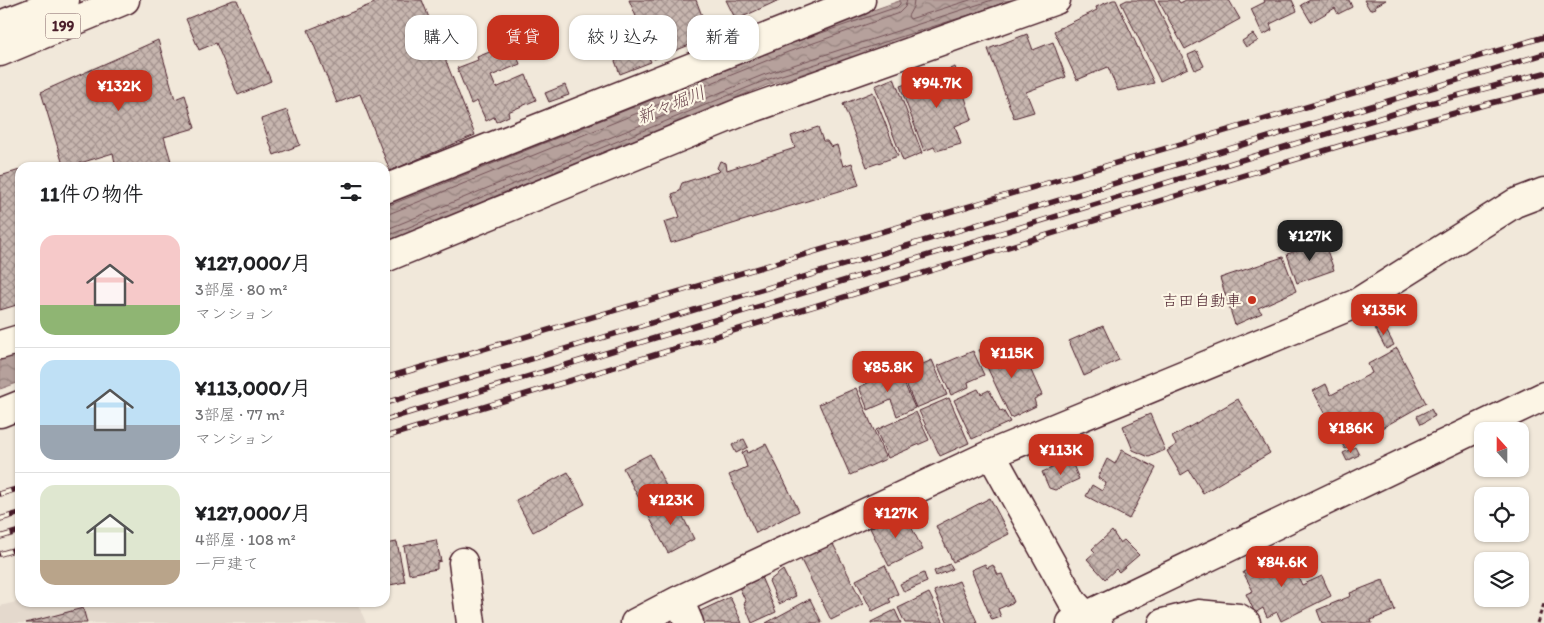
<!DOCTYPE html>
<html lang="ja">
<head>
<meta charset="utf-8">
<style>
  :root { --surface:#fff; --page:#f2f2f2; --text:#202124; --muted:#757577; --line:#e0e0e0; --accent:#c8321e }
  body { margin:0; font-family:Itim,"Klee One",sans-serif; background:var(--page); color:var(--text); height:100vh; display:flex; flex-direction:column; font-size:19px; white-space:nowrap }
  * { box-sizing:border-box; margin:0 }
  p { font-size:16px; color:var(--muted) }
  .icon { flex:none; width:28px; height:28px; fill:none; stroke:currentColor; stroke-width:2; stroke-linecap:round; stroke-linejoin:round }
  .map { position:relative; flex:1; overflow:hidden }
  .drawer { position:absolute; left:15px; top:162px; width:375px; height:445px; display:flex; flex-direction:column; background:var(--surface); border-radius:15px; box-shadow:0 1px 4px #0004 }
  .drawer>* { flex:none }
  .top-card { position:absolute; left:405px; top:15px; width:475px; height:45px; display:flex; gap:10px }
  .needle { width:32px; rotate:339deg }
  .tools { position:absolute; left:1474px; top:422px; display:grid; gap:10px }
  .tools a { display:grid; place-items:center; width:55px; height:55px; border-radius:10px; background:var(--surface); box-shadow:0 1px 4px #0004; font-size:25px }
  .price { position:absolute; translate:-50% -42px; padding:0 11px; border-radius:10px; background:var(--accent); color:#fff; font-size:16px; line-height:32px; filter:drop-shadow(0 1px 2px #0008) }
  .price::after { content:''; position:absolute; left:50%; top:30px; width:15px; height:11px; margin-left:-8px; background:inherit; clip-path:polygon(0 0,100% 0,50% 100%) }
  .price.selected { background:#222; color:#fff }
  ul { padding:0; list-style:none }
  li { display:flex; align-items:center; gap:15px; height:125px; padding:0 25px }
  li+li { border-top:1px solid var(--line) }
  li span { display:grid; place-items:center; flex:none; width:140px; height:100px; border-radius:15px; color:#555 }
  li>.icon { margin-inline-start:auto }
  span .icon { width:60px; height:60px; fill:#fffc; stroke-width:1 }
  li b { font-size:21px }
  h2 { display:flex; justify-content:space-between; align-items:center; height:60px; padding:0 25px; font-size:21px }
  .pill { padding:0 18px; border-radius:15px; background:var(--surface); box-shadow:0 1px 4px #0004; font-size:18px; line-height:45px }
  .pill.selected { background:var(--accent); color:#fff }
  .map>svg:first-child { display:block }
</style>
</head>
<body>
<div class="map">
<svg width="1544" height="623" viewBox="0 0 1544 623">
  <defs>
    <pattern id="water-waves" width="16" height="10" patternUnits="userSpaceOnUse" patternTransform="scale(1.25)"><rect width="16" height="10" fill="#b6a19c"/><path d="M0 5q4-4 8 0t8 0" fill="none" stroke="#96837f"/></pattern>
    <pattern id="building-cross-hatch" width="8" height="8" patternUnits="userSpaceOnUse" patternTransform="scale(1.25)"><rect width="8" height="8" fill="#c7b6af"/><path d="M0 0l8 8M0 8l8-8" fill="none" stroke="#a4938f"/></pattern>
  </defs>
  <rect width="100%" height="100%" fill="#f1e8da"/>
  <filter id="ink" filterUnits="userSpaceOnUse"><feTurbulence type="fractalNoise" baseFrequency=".02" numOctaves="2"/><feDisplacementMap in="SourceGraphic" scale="10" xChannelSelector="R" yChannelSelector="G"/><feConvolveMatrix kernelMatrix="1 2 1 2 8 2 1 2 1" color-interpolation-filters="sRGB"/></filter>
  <g filter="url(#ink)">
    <path fill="#e4d9cd" d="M 20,601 L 20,602 L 357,602 L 366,623 L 0,623 L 0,606 Z"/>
    <path fill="url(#water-waves)" stroke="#8b6d6f" d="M 902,0 L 1025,0 L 971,20 L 767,85 L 385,242 L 385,203 L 784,41 Z
      M 20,347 L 20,382 L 0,389 L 0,355 Z"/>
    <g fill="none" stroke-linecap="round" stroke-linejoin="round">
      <path stroke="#755358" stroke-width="1" d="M 914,0 L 913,7 L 908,16 L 910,19 L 970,0
        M 795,42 L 897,7 L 900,4 L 900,0
        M 385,207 L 768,53
        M 385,214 L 391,213 L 788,52 L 899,13 L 905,7 L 907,0
        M 385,230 L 763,75 L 992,0
        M 385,237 L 766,80 L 969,15 L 1011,0"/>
    </g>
    <path fill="url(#building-cross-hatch)" stroke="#4a1f2b" d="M 233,0 L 237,0 L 271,81 L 238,95 L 216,43 L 199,50 L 186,19 Z
      M 382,0 L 422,0 L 475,135 L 390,171 L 360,94 L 337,103 L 308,30 Z
      M 629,0 L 696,0 L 710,37 L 654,59 Z
      M 726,0 L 779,0 L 736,20 Z
      M 1113,0 L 1116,0 L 1154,83 L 1118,91 L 1108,67 L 1077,80 L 1054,31 L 1097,10 L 1096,7 Z
      M 1127,0 L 1154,0 L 1188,68 L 1160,81 L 1121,3 Z
      M 1158,0 L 1178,0 L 1180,3 L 1186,0 L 1229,0 L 1240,19 L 1185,49 Z
      M 1264,0 L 1292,0 L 1297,11 L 1270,24 L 1272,30 L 1263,35 L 1251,9 L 1265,2 Z
      M 1310,0 L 1349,0 L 1352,7 L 1338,14 L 1335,8 L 1311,22 L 1301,5 Z
      M 1364,0 L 1386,0 L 1375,6 L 1376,8 L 1370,10 Z
      M 1027,34 L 1033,50 L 1053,42 L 1066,77 L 1026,92 L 1034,112 L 1014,118 L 988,49 Z
      M 1253,34 L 1258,41 L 1246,47 L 1242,41 Z
      M 158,40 L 175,99 L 185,95 L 195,128 L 164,137 L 173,168 L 101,168 L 115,163 L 113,153 L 64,168 L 41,92 Z
      M 512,43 L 520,64 L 491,76 L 496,88 L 526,75 L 536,100 L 508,112 L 509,116 L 496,122 L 494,117 L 486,121 L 477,101 L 471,104 L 457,68 L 478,60 L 477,57 Z
      M 645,48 L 651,62 L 620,74 L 615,61 Z
      M 1197,51 L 1204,66 L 1195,70 L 1188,55 Z
      M 955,67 L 972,119 L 955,126 L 961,144 L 936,151 L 934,147 L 924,151 L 900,86 Z
      M 894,78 L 922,153 L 903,161 L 875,86 Z
      M 565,85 L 569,95 L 549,102 L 545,93 Z
      M 873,92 L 898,156 L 867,167 L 843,104 Z
      M 287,110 L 300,145 L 274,155 L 261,119 Z
      M 818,127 L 823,141 L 827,141 L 831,147 L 837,145 L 843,166 L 852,163 L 859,185 L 671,243 L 664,222 L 680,217 L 672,194 L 680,191 L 680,188 L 682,183 L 720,171 L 717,168 L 720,161 L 726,163 L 727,170 L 795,148 L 791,136 Z
      M 20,170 L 20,304 L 0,310 L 0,176 Z
      M 1324,242 L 1334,270 L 1297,283 L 1287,254 Z
      M 1283,257 L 1296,291 L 1258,308 L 1262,313 L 1235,325 L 1220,278 Z
      M 1383,324 L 1394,345 L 1386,349 L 1375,328 Z
      M 1103,326 L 1119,360 L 1084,376 L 1069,341 Z
      M 999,342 L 1006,355 L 1013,352 L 1016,359 L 1024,355 L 1042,395 L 1034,399 L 1036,406 L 1011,418 L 979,350 Z
      M 1397,348 L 1426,403 L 1345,449 L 1313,391 L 1326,384 L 1331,395 L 1372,373 L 1368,364 Z
      M 973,351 L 984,375 L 968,382 L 969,387 L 951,395 L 938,366 Z
      M 932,360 L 947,395 L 916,408 L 902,373 Z
      M 898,369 L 915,408 L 897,416 L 891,400 L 868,410 L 859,387 Z
      M 856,388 L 886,459 L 850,475 L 819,404 Z
      M 978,389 L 981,394 L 989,390 L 1000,411 L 1003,410 L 1010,422 L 972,439 L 954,400 Z
      M 949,398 L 969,443 L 940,456 L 919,411 Z
      M 1238,399 L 1270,453 L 1203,493 L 1189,470 L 1181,475 L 1167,451 L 1176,445 L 1172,437 Z
      M 1431,409 L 1435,416 L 1421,424 L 1417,416 Z
      M 916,412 L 929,440 L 888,458 L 876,430 Z
      M 1150,414 L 1165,450 L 1149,457 L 1133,450 L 1123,426 Z
      M 744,439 L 748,447 L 736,453 L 732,445 Z
      M 766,444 L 799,511 L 756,533 L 729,475 L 747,467 L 742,453 L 747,450 L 748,453 Z
      M 1355,447 L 1359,455 L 1347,461 L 1343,453 Z
      M 1122,450 L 1156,468 L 1129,519 L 1086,496 L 1092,485 L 1102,491 L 1106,483 L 1098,478 L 1107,459 L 1115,464 Z
      M 650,454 L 670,494 L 644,508 L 623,468 Z
      M 1071,460 L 1079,479 L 1055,490 L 1049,488 L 1042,472 Z
      M 568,472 L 585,504 L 533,532 L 516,500 Z
      M 990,498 L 1009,534 L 953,562 L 936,526 Z
      M 674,499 L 694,539 L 668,553 L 647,513 Z
      M 903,511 L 923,550 L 889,566 L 870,528 Z
      M 1112,531 L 1120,543 L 1124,540 L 1139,555 L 1119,572 L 1116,569 L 1105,579 L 1087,559 L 1095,552 L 1092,549 Z
      M 436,540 L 441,561 L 437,562 L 437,569 L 409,574 L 404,546 Z
      M 831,540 L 863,604 L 831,620 L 799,556 Z
      M 397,542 L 405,582 L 385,586 L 385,544 Z
      M 1286,551 L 1302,585 L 1322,576 L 1331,596 L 1281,621 L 1277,612 L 1267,617 L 1263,608 L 1255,613 L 1246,594 L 1253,591 L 1243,572 Z
      M 950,564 L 953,569 L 936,576 L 934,571 Z
      M 985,564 L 987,568 L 993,565 L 998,575 L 1002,574 L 1014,602 L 998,609 L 1001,617 L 992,620 L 971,570 Z
      M 885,565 L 898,594 L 889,599 L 891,602 L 872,611 L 856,580 Z
      M 783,570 L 796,596 L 779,604 L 769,581 Z
      M 924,573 L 927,582 L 904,592 L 900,584 Z
      M 761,577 L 776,612 L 752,623 L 744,603 L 746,602 L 739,587 Z
      M 1383,580 L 1395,610 L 1371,620 L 1372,623 L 1322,623 L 1317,610 L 1351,596 L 1350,593 Z
      M 959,581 L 977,622 L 974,623 L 948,623 L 934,591 Z
      M 929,593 L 944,623 L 905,623 L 898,608 Z
      M 730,597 L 742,623 L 700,623 L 696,613 Z
      M 810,599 L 822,623 L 766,623 Z
      M 83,608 L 87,623 L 26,623 Z
      M 895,610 L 901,623 L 871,623 L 871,622 Z"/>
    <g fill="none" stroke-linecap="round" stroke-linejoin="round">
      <defs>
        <path id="minor" d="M 385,189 L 861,0
          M 385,258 L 739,113 L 1056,0
          M 0,345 L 20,339
          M 0,413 L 20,405
          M 991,454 L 1073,602 L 1085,615 L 1098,623
          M 463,562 L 471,623
          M 679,600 L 689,623
          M 635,623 L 679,600 L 991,454 L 1355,304 L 1515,203 L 1544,192
          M 1071,623 L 1544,396
          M 1163,623 L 1198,614 L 1239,618 L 1246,623"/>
        <path id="highway" d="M 0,25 L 65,0
          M 0,52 L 125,0"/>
      </defs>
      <use href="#minor" stroke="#4a1f2b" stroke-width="31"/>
      <use href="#highway" stroke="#4a1f2b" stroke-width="31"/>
      <path stroke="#4a1f2b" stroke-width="3" stroke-dasharray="4 4" stroke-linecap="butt" d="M 1537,623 L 1544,604"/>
      <use href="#minor" stroke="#fcf5e5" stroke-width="28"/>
      <use href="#highway" stroke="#fcf5e5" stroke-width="28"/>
      <defs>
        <path id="rail" d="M 385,378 L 1544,37
          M 385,403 L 1544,54
          M 385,420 L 1426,104 L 1544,73
          M 385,437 L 1379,134 L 1491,103 L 1544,90
          M 0,494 L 20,488
          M 0,519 L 20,513
          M 0,537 L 20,531
          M 0,554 L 20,548"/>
      </defs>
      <use href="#rail" stroke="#4a1f2b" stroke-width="5.5"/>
      <use href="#rail" stroke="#fcf5e5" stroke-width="4" stroke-dasharray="11" stroke-linecap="butt"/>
    </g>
  </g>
  <circle fill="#c8321e" stroke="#fcf5e5" stroke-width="2" cx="1252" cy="300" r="5"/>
  <g text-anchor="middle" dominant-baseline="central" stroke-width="4.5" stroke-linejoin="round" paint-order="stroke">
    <rect fill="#fcf5e5" stroke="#7f5f63" stroke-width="1" x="45.5" y="13.5" width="35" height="25" rx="4"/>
    <g font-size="15" font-weight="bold" fill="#4a1f2b">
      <text x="63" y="26">199</text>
    </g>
    <g font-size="16" fill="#4a1f2b" stroke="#fcf5e5" text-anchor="end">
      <text x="1242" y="300">吉田自動車</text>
    </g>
    <g font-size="18" font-style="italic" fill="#704c53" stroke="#fcf5e5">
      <text transform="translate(671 105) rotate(-22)">新々堀川</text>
    </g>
  </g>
</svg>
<div class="tools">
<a><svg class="needle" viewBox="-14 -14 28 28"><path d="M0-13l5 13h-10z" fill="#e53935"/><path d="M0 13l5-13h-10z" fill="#757577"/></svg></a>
<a><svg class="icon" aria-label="locate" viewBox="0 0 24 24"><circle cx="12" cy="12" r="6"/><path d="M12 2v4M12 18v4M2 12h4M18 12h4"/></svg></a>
<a><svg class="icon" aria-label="layers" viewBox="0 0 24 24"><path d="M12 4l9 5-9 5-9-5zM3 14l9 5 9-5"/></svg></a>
</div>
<b class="price" style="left:937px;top:109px">¥94.7K</b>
<b class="price" style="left:119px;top:112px">¥132K</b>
<b class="price selected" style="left:1310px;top:262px">¥127K</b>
<b class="price" style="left:1384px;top:336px">¥135K</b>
<b class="price" style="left:1012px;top:379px">¥115K</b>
<b class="price" style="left:888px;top:393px">¥85.8K</b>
<b class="price" style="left:1351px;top:454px">¥186K</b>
<b class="price" style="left:1061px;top:476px">¥113K</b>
<b class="price" style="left:671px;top:526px">¥123K</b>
<b class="price" style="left:896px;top:539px">¥127K</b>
<b class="price" style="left:1282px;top:588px">¥84.6K</b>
<div class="top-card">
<a class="pill">購入</a>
<a class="pill selected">賃貸</a>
<a class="pill">絞り込み</a>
<a class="pill">新着</a>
</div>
<section class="drawer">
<h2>11件の物件<svg class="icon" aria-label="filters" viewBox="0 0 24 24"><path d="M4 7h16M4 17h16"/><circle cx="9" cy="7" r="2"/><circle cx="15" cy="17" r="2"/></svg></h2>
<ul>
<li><span style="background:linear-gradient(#f6c9c9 70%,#8fb573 0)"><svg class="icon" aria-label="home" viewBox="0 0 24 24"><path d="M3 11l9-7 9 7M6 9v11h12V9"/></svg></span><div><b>¥127,000/月</b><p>3部屋 · 80 m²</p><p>マンション</p></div></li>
<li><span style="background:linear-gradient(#bfe0f5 65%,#9aa5b1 0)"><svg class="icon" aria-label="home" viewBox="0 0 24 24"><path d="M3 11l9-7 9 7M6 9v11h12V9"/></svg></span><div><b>¥113,000/月</b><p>3部屋 · 77 m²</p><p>マンション</p></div></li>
<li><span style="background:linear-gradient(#dfe7d0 75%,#b9a48a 0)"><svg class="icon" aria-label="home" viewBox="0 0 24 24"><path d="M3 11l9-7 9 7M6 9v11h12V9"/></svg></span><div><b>¥127,000/月</b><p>4部屋 · 108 m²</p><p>一戸建て</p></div></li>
</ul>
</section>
</div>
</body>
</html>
